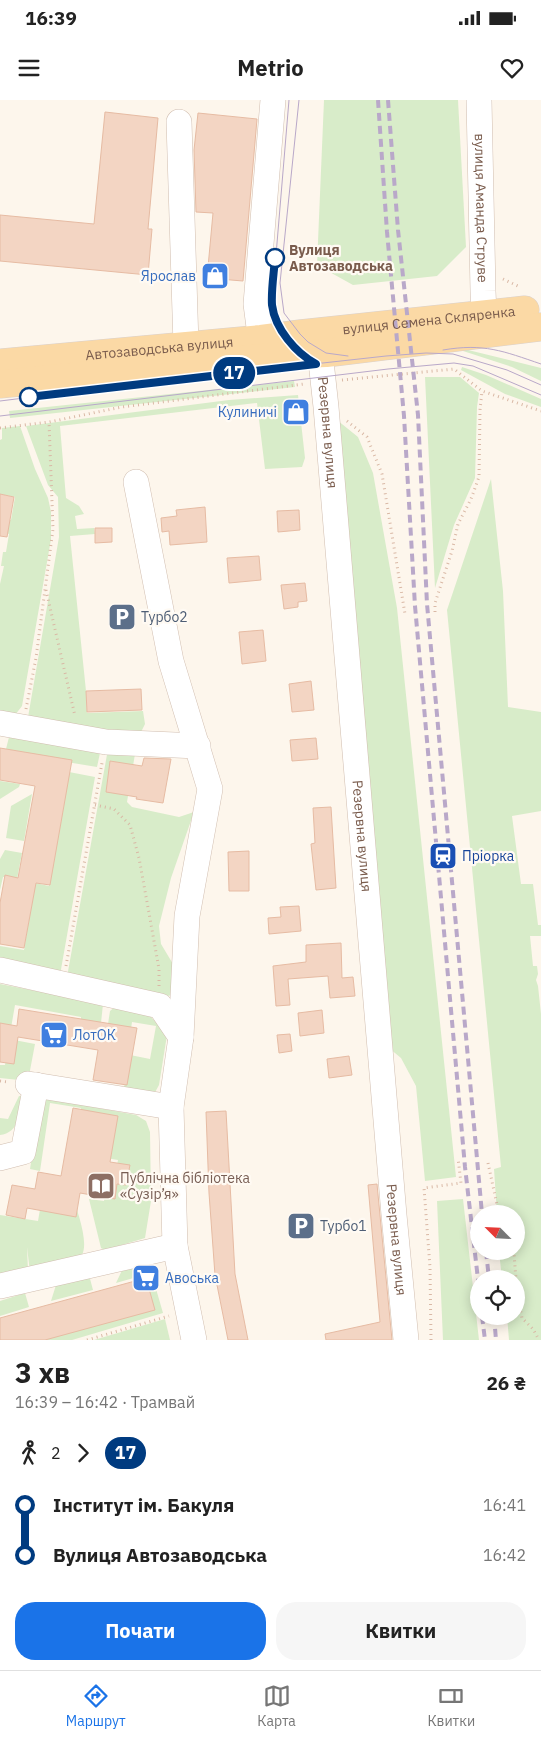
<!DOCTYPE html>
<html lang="uk">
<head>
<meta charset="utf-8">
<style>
  :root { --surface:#fff; --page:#f6f6f6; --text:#222; --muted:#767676; --line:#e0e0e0; --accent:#1a73e8 }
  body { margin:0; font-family:"IBM Plex Sans",sans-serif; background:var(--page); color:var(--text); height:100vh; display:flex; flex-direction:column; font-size:19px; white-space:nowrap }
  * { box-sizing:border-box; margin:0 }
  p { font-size:16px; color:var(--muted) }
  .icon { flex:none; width:28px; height:28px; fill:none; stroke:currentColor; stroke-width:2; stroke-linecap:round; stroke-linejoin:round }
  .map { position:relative; height:1240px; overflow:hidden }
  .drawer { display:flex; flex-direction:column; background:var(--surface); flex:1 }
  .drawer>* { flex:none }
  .badge { padding:0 10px; border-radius:16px; font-size:18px; line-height:32px }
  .needle { width:32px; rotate:294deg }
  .controls { position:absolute; left:470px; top:1105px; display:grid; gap:10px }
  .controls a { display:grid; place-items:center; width:55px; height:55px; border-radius:50%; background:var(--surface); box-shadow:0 2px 12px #0003; font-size:25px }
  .map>.badge { position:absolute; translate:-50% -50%; box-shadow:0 0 0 2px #fff }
  .legs { display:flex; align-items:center; gap:8px; height:55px; padding:0 15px; font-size:16px }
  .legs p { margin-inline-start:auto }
  .headline { display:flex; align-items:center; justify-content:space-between; height:85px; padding:0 15px }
  h1 { font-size:28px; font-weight:800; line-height:38px }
  .action { display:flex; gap:10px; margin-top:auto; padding:10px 15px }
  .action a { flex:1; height:58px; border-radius:20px; background:var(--accent); color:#fff; font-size:20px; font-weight:800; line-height:58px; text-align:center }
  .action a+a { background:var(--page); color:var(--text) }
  ul { padding:0 15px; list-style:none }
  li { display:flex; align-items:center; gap:18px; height:50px; font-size:19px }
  li i { display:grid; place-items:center; width:8px; height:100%; margin:0 6px; background:currentColor }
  li i::after { content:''; width:12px; height:12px; margin:-6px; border:4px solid; border-radius:50%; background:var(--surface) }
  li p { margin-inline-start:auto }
  li:first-child i { background:linear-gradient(#0000 50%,currentColor 0) }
  li:last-child i { background:linear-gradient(currentColor 50%,#0000 0) }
  .status { display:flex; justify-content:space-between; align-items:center; height:35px; padding:0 25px; background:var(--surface); direction:ltr }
  .status svg { height:14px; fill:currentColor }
  header { display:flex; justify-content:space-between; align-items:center; height:65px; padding:0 15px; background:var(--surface); font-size:22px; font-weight:800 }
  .menu { display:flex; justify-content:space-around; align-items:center; height:70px; border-top:1px solid var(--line); background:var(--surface); font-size:14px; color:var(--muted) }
  .menu a { display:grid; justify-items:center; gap:2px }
  .menu .current { color:var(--accent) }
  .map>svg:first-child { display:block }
</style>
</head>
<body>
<div class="status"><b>16:39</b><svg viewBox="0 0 49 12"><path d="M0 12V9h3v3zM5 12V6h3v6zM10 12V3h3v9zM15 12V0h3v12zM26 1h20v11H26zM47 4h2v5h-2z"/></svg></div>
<header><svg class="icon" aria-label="menu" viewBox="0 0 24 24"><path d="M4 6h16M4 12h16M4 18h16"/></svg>Metrio<svg class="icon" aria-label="heart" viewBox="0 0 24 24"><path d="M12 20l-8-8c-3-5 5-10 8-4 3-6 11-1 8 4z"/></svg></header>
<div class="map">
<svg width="541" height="1240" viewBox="0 0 541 1240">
  <rect width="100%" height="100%" fill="#fdf6ec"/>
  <g fill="#d8ecc9">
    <path d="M324,0H458L466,147L437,176L353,185L317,165Z"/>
    <path d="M464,249L541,268V281L512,267L463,251Z"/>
    <path d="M462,267L486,275L541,299V307L505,294L461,270Z"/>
    <path d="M425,277H460L479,293L477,307L475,378L454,425L435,488Z"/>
    <path d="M294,281L295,287L10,318L9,311Z"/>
    <path d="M298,295L305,358L302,367L265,369L257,303L60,326L66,398L79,406L84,414L75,416L77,429L94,428L95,434L70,436L86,591L87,613L143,611L145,624L139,636L27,623L59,437L58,397L48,385L26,326L229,300Z"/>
    <path d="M332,316L358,337L373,373L397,508L456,1077L425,1081L416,986L401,958L389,948Z"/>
    <path d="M20,326L35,369L48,398L51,412V439L22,606L15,615L0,613V484L4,466H1L3,452H6L9,434L6,433L8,420H11L15,397L0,394V340L2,339V328Z"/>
    <path d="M491,379L503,491L508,607L541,612V711L512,716L521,784H533L538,825H541V836H530L533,866H537L538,874L536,880L538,886L541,914V1240H509L507,1216H516V1179H502L499,1151H516V1114H497L494,1069L501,1067L447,510Z"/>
    <path d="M9,637L100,653L97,667L24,655V652L6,649Z"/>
    <path d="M108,649L135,654L127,702L132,707L179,717L194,712L171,778L159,826L161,844L176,869L174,895L167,896L67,877Z"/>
    <path d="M69,672L95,677L60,875L0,864V846L24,850L35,783L49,786Z"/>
    <path d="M0,681L20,684L19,687L0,699Z"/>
    <path d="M32,694L24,741L6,738L11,706Z"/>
    <path d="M5,750L22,753L17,779L3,777L0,790V759Z"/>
    <path d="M0,884L103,904L101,923L81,920V917L15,905L11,928L0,926Z"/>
    <path d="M116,906L144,909L167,935L159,985L153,996L123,992L126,978L125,954L150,959L156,926L132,922L131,929L108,924L110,911Z"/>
    <path d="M9,939L35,944L28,981L0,978V965H5Z"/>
    <path d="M19,996L25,997C20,1013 19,1033 0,1035V1018L8,1019Z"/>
    <path d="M44,998L136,1015L146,1021L150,1032L151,1101L145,1138L105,1150L101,1148L89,1099L104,1101L106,1086L113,1087L118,1060L75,1053L81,1008L50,1003L40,1071L30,1069L40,1006Z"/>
    <path d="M43,1092L73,1096C77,1112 89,1141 82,1155L30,1172L27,1147L28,1171L0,1179V1115L38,1121Z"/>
    <path d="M463,1099L479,1240H443L437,1101Z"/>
    <path d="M145,1162L150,1168L163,1213L72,1240H38L146,1209L137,1177L116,1183L125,1164Z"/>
    <path d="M89,1175L93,1190L51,1201L56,1185Z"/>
    <path d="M25,1193L29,1207L0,1216V1201Z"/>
    <path d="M165,1219L170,1240H94Z"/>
  </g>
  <g fill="#f3d5c3" stroke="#e6bba3">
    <path d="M105,12L158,18L148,129H152L148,175L0,161V115L94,124Z"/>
    <path d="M198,13L257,19L243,181L207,178L213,113L196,112L194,50Z"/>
    <path d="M0,394L14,397L7,437L0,436Z"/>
    <path d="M205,407L207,442L170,445L169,431L162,432L161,418L177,416L176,410Z"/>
    <path d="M299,410L300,430L278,432L277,411Z"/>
    <path d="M95,428H112V442L95,443Z"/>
    <path d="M259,456L261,480L229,483L227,458Z"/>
    <path d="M305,483L307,501L298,502V507L284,509L281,485Z"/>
    <path d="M263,530L266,561L242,564L239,532Z"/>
    <path d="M311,581L314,610L292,612L289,584Z"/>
    <path d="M141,589L142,610L87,612L86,591Z"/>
    <path d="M316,638L318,659L292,661L290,640Z"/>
    <path d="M0,648L72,660L50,785L36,783L24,848L0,844V803L5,775L18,778L35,686L0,680Z"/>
    <path d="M144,658L171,659L163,703L136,699L137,697L106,692L110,661L142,666Z"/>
    <path d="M331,707L336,788L316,790L311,744L315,743L313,708Z"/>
    <path d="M249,751V791H229L228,752Z"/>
    <path d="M299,806L301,831L269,834L268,818L281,817L280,807Z"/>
    <path d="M341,843L342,878L353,877L355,896L330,898L328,876L288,879L290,905L276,906L273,866L306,862V845Z"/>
    <path d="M19,909L137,928L127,985L93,980L98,950L18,937L14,964L0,962V923L17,926Z"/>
    <path d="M322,910L324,933L300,936L298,913Z"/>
    <path d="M290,934L292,951L279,953L277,935Z"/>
    <path d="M349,956L352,975L329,978L327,959Z"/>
    <path d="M73,1008L118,1016L110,1062L130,1065L126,1085L117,1084L115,1099L80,1093L76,1117L27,1108L25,1119L6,1115L12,1085L35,1089L38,1072L61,1076Z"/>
    <path d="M226,1011L235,1174L248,1240H228L215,1175L209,1093L206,1012Z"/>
    <path d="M377,1084L392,1240H326L325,1234L380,1222L368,1085Z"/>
    <path d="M146,1178L155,1210L45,1240H0V1218Z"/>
  </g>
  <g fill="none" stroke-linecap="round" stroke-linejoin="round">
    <defs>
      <g id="minor">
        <path id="s1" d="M479,0L483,191L484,214"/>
        <path d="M179,22L186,245"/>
        <path id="s2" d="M318,234L326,307L394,1115L406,1240"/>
        <path d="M263,258L256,204L273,0"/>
        <path d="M136,382L171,561L210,689L187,816L181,937L171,1007L175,1146L194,1240"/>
        <path d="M0,623L106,642L198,646"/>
        <path d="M0,870L160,906L181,937"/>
        <path d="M28,984L171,1007"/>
        <path d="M0,1058L23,1052L36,985"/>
        <path d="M0,1186L175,1146"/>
      </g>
      <g id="major">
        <path id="s3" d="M0,263L261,239L300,234L525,210"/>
        <path d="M0,284L302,254L326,253L541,227"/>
      </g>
    </defs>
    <use href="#minor" stroke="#d1beb0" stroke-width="26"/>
    <use href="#major" stroke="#dad1cd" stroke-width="29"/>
    <g stroke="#d9b8a5" stroke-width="3" stroke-dasharray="1 4" stroke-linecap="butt">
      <path d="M503,179L520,187"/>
      <path d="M342,280L454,269L482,291L541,311"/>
      <path d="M347,321L367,337L382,374L405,514"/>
      <path d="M0,328L49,322L122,307L304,284"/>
      <path d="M46,490L75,616"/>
      <path d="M435,512V503L452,451L458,424L471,399L479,377L480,310L482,291"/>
      <path d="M26,609L36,558L53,429L49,322"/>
      <path d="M95,705L114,709L130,725L139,758L149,813L159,869V886"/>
      <path d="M66,866L102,663"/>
      <path d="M0,981L8,982"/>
      <path d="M488,1063L499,1114"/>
      <path d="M512,1151L514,1154L516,1179"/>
      <path d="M516,1187L522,1218L533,1229L539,1240"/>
      <path d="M87,1240L169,1216"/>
      <path d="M431,1240L430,1167L424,1088L461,1083L458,1058"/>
    </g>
    <use href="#minor" stroke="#fff" stroke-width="25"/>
    <use href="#major" stroke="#fbd9a5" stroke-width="28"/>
    <g stroke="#b9a8c9" stroke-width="1">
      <path d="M289,0L272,203C277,229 294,252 317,264"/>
      <path d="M299,0L280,183L284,213L300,234L308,242L326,253L348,256"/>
      <path d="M443,250C484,243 503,251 541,264"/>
      <path d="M0,301L169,280L386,256L426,253L453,254L507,270L541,285"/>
      <path d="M0,316L388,269L454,263L473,266L541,295"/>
    </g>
    <g stroke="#b9a8c9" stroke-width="4" stroke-dasharray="8 5" stroke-linecap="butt">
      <path d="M378,0L387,132L404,316L415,506L465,1067L479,1188"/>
      <path d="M388,0L398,130L418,315L427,504L482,1114"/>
      <path d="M486,1151L489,1179"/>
      <path d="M482,1216L485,1240"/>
      <path d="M494,1216L496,1240"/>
    </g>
  </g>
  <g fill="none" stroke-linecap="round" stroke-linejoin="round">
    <defs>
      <path id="line-1" d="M29,297L316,264C296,253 275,229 272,205C271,190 274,173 275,158"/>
    </defs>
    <use href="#line-1" stroke="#fff" stroke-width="11"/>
    <use href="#line-1" stroke="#003b80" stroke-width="8"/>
  </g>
  <defs>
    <symbol id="shop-square" viewBox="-11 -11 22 22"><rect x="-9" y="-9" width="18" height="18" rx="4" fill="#3f7fe0" stroke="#fffaf3"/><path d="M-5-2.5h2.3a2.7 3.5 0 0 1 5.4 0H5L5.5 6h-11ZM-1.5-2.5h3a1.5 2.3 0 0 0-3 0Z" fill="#fff"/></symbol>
    <symbol id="parking-square" viewBox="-11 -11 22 22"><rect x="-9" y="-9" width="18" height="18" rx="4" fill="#5c6f8a" stroke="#fffaf3"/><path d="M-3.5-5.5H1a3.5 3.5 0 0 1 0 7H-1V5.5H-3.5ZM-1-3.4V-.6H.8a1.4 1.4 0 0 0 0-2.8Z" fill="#fff"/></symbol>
    <symbol id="station-square" viewBox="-11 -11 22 22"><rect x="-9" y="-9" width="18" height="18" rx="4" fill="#1a4fb4" stroke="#fffaf3"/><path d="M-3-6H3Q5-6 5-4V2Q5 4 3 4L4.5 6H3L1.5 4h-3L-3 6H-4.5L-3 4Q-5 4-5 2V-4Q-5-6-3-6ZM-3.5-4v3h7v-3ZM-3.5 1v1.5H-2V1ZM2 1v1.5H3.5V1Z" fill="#fff"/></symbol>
    <symbol id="supermarket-square" viewBox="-11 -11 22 22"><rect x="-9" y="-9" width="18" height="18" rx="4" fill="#3f7fe0" stroke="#fffaf3"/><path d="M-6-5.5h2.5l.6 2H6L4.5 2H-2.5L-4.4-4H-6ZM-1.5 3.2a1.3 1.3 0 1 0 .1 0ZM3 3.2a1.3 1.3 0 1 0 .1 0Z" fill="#fff"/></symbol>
    <symbol id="library-square" viewBox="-11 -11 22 22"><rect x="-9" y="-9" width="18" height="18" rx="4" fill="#8d6e63" stroke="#fffaf3"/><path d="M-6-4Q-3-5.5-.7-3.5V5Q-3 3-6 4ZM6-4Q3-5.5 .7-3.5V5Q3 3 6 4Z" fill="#fff"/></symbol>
  </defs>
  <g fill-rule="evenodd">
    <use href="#shop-square" x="199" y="160" width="32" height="32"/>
    <use href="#shop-square" x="280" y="296" width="32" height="32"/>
    <use href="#parking-square" x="106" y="501" width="32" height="32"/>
    <use href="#station-square" x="427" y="740" width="32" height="32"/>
    <use href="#supermarket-square" x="38" y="919" width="32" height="32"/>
    <use href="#library-square" x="85" y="1070" width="32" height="32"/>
    <use href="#parking-square" x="285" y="1110" width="32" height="32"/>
    <use href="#supermarket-square" x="130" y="1162" width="32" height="32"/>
  </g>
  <g fill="#fff" stroke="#003b80" stroke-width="2.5">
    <circle cx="275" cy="158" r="9"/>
    <circle cx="29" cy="297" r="9"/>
  </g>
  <g text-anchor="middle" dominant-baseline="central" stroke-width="4.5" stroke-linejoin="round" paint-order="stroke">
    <g font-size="14" fill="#7a5c4d" stroke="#fffaf3">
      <text stroke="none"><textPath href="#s1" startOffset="108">вулиця Аманда Струве</textPath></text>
      <text stroke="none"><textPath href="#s3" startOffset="431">вулиця Семена Скляренка</textPath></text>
      <text stroke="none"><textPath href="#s3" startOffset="160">Автозаводська вулиця</textPath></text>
      <text stroke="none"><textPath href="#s2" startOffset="99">Резервна вулиця</textPath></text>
      <text stroke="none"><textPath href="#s2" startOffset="504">Резервна вулиця</textPath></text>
      <text stroke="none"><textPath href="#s2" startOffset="909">Резервна вулиця</textPath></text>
    </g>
    <g font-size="14" font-weight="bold" fill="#7a5c4d" stroke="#fffaf3" text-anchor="start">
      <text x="289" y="150">Вулиця<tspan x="289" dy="16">Автозаводська</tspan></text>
    </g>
    <g font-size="14" fill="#366cbe" stroke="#fffaf3" text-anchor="end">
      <text x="196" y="176">Ярослав</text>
      <text x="277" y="312">Кулиничі</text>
      <text x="73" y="935" text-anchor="start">ЛотОК</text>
      <text x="165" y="1178" text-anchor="start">Авоська</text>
    </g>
    <g font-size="14" fill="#4e5e75" stroke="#fffaf3" text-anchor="start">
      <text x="141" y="517">Турбо2</text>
      <text x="320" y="1126">Турбо1</text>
    </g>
    <g font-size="14" fill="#164399" stroke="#fffaf3" text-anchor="start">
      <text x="462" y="756">Пріорка</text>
    </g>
    <g font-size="14" fill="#785e54" stroke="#fffaf3" text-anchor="start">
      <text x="120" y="1078">Публічна бібліотека<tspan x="120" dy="16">«Сузір’я»</tspan></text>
    </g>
  </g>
</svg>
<div class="controls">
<a><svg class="needle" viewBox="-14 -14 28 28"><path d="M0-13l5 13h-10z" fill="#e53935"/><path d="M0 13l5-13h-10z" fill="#767676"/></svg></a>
<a><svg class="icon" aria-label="locate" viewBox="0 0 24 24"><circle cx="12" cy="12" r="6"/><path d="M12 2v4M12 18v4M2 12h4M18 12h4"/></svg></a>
</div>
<b class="badge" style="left:234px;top:273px;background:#003b80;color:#fff">17</b>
</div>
<section class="drawer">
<div class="headline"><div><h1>3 хв</h1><p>16:39 – 16:42 · Трамвай</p></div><b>26 ₴</b></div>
<div class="legs"><svg class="icon" aria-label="walk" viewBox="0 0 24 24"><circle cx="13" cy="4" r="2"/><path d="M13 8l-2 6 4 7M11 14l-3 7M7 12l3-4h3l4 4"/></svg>2<svg class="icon" aria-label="forward" viewBox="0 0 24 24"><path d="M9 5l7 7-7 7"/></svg><b class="badge" style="background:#003b80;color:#fff">17</b></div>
<ul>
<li><i style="color:#003b80"></i><b>Інститут ім. Бакуля</b><p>16:41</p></li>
<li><i style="color:#003b80"></i><b>Вулиця Автозаводська</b><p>16:42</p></li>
</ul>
<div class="action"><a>Почати</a><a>Квитки</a></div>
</section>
<nav class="menu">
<a class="current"><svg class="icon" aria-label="directions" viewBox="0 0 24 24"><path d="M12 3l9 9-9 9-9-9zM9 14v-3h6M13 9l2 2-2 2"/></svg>Маршрут</a>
<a><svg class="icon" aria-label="map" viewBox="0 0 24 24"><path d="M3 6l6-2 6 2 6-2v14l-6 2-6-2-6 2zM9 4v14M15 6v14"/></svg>Карта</a>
<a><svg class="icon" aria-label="tickets" viewBox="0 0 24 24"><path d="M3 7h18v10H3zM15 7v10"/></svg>Квитки</a>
</nav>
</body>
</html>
